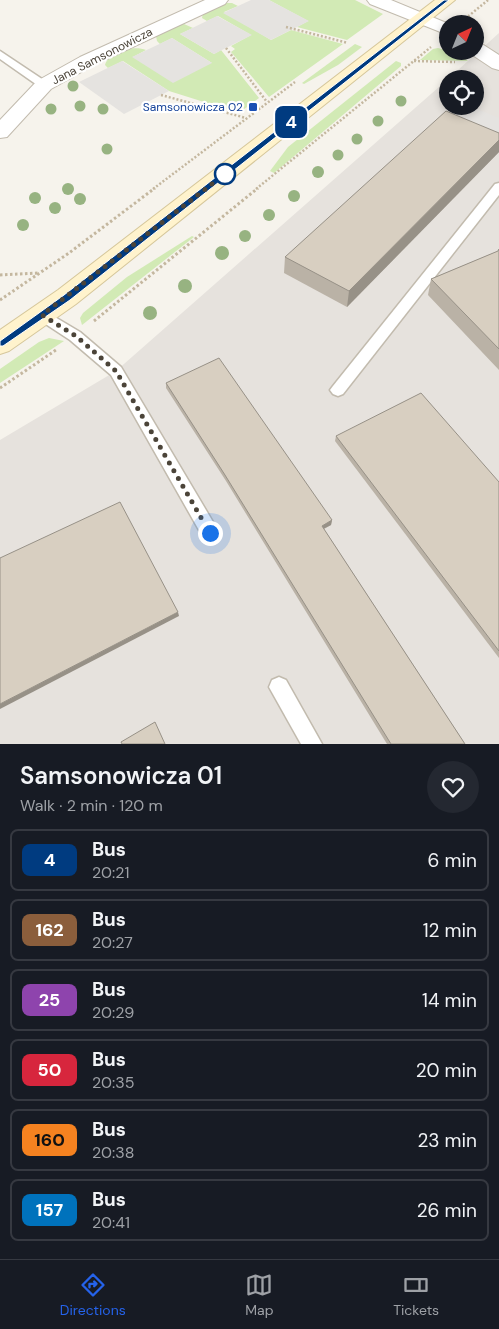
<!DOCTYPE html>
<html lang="en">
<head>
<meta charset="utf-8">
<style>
  :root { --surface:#171b24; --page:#242831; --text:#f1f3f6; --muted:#9ea1a6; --line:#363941; --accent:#2563eb }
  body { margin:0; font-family:"DM Sans",sans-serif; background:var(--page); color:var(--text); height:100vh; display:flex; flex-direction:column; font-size:19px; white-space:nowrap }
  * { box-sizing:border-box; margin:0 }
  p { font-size:16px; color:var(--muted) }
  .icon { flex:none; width:28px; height:28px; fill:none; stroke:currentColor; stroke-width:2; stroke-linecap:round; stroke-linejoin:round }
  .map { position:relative; height:744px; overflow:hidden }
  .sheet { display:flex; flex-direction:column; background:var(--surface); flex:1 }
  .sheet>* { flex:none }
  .badge { padding:0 10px; border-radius:8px; font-size:18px; line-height:32px }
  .needle { width:32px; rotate:43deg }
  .tools { position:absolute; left:439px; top:15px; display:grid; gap:10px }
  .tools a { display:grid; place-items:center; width:45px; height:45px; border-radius:50%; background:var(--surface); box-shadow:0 2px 8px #0003; font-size:25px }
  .you { position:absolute; width:25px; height:25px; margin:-12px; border:4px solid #fff; border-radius:50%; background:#1a73e8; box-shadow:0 0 0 8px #1a73e833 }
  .map>.badge { position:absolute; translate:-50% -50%; box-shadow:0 0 0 2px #fff }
  .round { display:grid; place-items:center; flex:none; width:52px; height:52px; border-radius:26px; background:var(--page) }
  .overview { display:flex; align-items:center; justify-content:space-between; height:85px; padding:0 20px }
  h1 { font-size:24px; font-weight:600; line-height:38px }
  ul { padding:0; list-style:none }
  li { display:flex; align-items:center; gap:15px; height:62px; margin:0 10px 8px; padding:0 10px; border:2px solid var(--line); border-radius:8px }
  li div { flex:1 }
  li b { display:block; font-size:19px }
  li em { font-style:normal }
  li .badge { min-width:55px; font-weight:700; text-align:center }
  .dock { display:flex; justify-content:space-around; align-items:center; height:70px; border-top:1px solid var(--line); background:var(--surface); font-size:14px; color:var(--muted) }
  .dock a { display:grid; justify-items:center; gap:2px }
  .dock .active { color:var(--accent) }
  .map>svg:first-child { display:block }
</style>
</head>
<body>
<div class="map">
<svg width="499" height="744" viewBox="0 0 499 744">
  <rect width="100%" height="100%" fill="#f6f3ec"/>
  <path fill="#e6e2dd" d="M499,33V744H0V440L116,371L448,79V106H475V79H448Z"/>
  <g fill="#d2eab5">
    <path d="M269,0H355L383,14L347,40L297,27L308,21Z"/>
    <path d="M224,3H232L238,6L224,12L271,40L291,30L343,44L269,97L231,52L235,49L231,46L251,35L218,16L207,21L202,18L203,13Z"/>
    <path d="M184,24L193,28L180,34L214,54L221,50L259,98L239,113L169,91L123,61L108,68L105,65C109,51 134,45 146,50L133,57L212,63L172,38L160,44L157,41L156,36C163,30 175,25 184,24Z"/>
    <path d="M355,44L362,47L338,65L304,84L302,83Z"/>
    <path d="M438,48L457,53L468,61L420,60L433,49Z"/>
    <path d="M396,61L401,63V66L274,173L270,171L288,147Z"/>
    <path d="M192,236L194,237L82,325L80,318L83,313L127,277Z"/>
    <path d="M49,338L64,341L0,383V369L39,342Z"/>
  </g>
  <g fill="#e5e3e0">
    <path d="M251,0H269L309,21L271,40L223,13Z"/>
    <path d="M217,16L252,35L214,54L180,34Z"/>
    <path d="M172,38L212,63L173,83L132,57Z"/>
    <path d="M122,61L169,91L124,114L79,82Z"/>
    <path d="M458,106H470L499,118V144L443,120Z"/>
  </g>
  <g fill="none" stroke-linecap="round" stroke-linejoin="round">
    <defs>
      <g id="lane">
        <path d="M0,51L48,83L49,85L48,87H40L0,59Z"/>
        <path d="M499,183V195L343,394L338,396L333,394L330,390L333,386L495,184Z"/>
        <path d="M43,310L80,332L121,367L216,527L219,533L216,539L210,541L204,539L111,375L70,340L38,319L36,315L38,311Z"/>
        <path d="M279,677L286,680L322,744H301L269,687L272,680Z"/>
      </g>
      <g id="street">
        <path d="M205,0H228L225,4L94,65L51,89L7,137L0,138V120L37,81L80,57Z"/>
        <path d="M367,0H391L449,24L448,35L370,4Z"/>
        <path d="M475,42L482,44L499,55V70L492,68L468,52L475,51Z"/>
      </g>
      <path id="secondary" d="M435,0H455L76,304L9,351L0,354V330L58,290Z"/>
    </defs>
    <use href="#lane" stroke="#c2bbae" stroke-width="3"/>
    <use href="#street" stroke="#c2bbae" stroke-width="2"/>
    <use href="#secondary" stroke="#d6c79b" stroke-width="2"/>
    <g stroke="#c4b79f" stroke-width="2.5" stroke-dasharray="2 2" stroke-linecap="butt">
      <path d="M465,19L488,0"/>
      <path d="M286,27L348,43"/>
      <path d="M226,48L267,102"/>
      <path d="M414,61L455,62"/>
      <path d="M161,95L246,118"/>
      <path d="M153,189L295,82"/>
      <path d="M256,189L431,47"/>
    </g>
    <g stroke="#c4b79f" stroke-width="3" stroke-dasharray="2.5 2.5" stroke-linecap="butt">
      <path d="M0,275L39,273"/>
      <path d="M0,300L69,253L155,188"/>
      <path d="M94,321L258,188"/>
      <path d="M0,388L56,350"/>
    </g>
    <use href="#lane" fill="#fff" fill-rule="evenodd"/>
    <use href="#street" fill="#fff" fill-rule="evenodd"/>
    <use href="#secondary" fill="#fff3cd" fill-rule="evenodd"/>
  </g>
  <g fill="#97b381">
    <circle cx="73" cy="86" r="5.5"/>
    <circle cx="401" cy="101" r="5.5"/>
    <circle cx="80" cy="106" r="5.5"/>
    <circle cx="51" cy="109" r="5.5"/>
    <circle cx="103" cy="109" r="5.5"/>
    <circle cx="378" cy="121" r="5.5"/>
    <circle cx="357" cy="139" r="5.5"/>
    <circle cx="107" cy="149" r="5.5"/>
    <circle cx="338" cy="155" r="5.5"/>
    <circle cx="318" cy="172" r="6"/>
    <circle cx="68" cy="189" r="6"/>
    <circle cx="294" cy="196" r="6"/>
    <circle cx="35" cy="198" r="6"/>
    <circle cx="80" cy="199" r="6"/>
    <circle cx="55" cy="208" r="6"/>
    <circle cx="269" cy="215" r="6"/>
    <circle cx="23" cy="225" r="6"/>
    <circle cx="245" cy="236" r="6"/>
    <circle cx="222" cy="253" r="7"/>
    <circle cx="185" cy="286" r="7"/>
    <circle cx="150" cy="313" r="7"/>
  </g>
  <g fill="#bab2a6">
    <path d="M499,133V152L347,307L284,273L285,257Z"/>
    <path d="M499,249V370L428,295L431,279L498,251Z"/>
    <path d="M166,383L332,520L331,525L324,529L465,744H387L226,481L166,388Z"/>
    <path d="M336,436L499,482V658L335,441Z"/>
  </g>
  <g fill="#979187">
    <path d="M499,140V152L347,307L349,291Z"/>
    <path d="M332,520L331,525L321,530L322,526Z"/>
    <path d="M178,612L179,616L0,709V704Z"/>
  </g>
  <g fill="#d8cfc1" stroke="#979187">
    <path d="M446,111L499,133V140L349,291L285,257Z"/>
    <path d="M499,249V349L431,279L498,251Z"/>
    <path d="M219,358L332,520L322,526L465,744H391L225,475L166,383Z"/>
    <path d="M421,393L499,482V651L336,436Z"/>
    <path d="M120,502L178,612L0,704V558Z"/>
    <path d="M155,722L165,744H122L121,742Z"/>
  </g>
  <path fill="#003b80" stroke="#fff" d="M444,0H449L70,300L3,346H0V341L64,295Z"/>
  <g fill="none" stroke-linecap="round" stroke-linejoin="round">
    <path stroke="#4b4439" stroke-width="5" stroke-dasharray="0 9" d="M210,533L116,371L76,336L42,315L225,174"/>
  </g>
  <rect fill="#1a4fb4" stroke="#fff" stroke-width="2" x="248" y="102" width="10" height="10" rx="2.5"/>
  <circle fill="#fff" stroke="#003b80" stroke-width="2.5" cx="225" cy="174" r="10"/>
  <g text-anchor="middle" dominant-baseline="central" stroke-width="4.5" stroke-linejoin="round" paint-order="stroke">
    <g font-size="12" fill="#4b4439" stroke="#fff">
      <text transform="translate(102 56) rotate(-27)">Jana Samsonowicza</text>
    </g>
    <g font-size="12" fill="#164399" stroke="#fff" text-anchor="end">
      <text x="243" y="107">Samsonowicza 02</text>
    </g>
  </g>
</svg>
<div class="tools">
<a><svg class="needle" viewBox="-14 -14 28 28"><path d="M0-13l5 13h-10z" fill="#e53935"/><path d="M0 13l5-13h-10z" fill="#9ea1a6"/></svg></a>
<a><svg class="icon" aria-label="locate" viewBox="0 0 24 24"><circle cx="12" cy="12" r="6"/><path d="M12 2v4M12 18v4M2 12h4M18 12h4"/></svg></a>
</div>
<div class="you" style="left:210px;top:533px"></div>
<b class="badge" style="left:291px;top:122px;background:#003b80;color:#fff">4</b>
</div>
<section class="sheet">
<div class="overview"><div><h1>Samsonowicza 01</h1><p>Walk · 2 min · 120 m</p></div><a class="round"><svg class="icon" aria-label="heart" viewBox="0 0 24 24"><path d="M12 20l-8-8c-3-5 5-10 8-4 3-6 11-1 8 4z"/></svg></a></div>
<ul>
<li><span class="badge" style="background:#003b80;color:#fff">4</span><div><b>Bus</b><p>20:21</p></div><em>6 min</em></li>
<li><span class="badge" style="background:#8b5e3c;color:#fff">162</span><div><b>Bus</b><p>20:27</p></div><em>12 min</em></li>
<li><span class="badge" style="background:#8e44ad;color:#fff">25</span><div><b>Bus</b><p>20:29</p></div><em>14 min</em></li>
<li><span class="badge" style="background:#d7263d;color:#fff">50</span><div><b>Bus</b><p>20:35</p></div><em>20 min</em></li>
<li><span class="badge" style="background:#f58220;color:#111">160</span><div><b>Bus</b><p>20:38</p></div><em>23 min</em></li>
<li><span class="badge" style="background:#0072bc;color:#fff">157</span><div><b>Bus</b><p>20:41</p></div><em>26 min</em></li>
</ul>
</section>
<nav class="dock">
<a class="active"><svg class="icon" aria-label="directions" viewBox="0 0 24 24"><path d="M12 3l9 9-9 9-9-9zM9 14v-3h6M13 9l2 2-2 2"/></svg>Directions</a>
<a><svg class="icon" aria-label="map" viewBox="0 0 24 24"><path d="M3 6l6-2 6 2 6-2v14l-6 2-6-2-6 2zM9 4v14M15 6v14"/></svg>Map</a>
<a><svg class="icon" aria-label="tickets" viewBox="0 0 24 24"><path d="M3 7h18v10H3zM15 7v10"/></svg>Tickets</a>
</nav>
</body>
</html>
